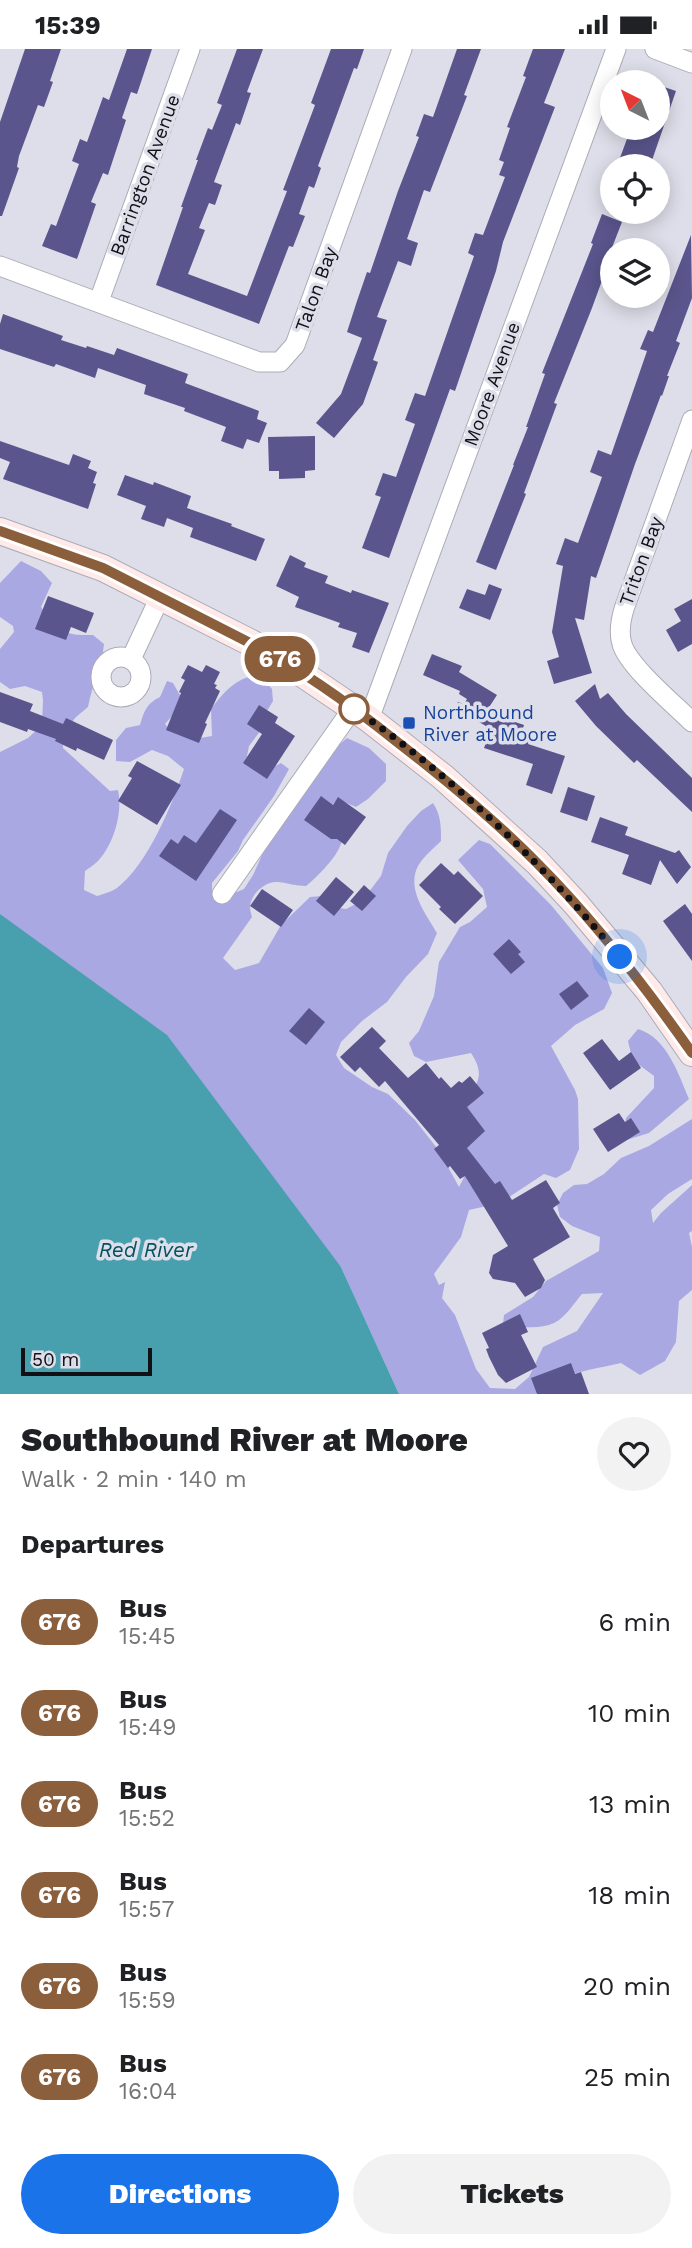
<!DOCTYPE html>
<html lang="en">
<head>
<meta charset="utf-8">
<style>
  :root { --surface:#fff; --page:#f2f2f2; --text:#202124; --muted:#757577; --accent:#1a73e8 }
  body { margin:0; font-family:"Work Sans",sans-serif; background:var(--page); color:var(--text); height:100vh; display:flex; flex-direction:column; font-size:26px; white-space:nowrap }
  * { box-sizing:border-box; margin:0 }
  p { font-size:23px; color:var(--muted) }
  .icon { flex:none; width:38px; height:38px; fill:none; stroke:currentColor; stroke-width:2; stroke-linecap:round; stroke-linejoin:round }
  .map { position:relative; height:1345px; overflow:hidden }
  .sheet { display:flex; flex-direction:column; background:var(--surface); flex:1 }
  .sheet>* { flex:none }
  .badge { padding:0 14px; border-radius:23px; font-size:24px; line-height:46px }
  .needle { width:46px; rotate:318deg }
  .buttons { position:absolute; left:600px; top:21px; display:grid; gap:14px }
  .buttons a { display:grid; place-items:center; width:70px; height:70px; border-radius:50%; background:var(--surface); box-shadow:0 4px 18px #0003; font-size:35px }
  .scale { position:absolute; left:21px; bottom:18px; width:131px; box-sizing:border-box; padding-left:7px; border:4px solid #111115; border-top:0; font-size:19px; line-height:24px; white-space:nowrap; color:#111115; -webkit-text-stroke:5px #dedeea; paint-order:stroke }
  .you { position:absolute; width:35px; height:35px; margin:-18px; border:5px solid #fff; border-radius:50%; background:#1a73e8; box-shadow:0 0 0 10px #1a73e833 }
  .map>.badge { position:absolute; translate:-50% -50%; box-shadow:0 0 0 4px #fff }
  h2 { padding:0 21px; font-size:26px; line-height:63px }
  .round { display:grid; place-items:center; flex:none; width:74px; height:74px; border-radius:37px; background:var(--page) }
  .head { display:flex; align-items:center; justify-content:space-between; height:119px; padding:0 21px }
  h1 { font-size:33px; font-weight:800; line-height:52px }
  .action { display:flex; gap:14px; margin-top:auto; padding:14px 21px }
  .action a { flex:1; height:80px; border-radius:42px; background:var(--accent); color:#fff; font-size:28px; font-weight:800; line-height:80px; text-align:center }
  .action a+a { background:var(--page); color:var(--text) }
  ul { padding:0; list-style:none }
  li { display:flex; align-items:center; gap:21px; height:91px; padding:0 21px }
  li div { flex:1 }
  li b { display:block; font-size:26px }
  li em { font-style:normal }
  li .badge { min-width:77px; font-weight:700; text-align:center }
  .status { display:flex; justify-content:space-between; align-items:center; height:49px; padding:0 35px; background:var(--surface); direction:ltr }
  .status svg { height:19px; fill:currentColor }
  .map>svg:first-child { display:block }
</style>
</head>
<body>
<div class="status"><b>15:39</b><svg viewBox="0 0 49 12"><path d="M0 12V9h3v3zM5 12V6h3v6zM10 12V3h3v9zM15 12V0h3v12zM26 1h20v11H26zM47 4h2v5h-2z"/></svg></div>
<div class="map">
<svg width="692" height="1345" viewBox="0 0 692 1345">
  <rect width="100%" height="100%" fill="#dedeea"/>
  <g fill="#aaa8e2">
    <path d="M21,512L41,522L52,534L41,558C59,582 63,587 93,586L104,595C102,617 92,636 88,658L76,668L63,684V699L110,742L118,741C123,763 114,795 98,812C94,816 89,819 85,822L84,841L97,847C103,845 111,843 117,839C148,815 172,756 184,720L168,707L152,701L130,713L116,712V691L126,679L140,676C144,662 147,654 160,648L167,632L173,634L181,648L173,666L165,675L172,683L200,689L212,687L211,660C224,643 238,626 260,627L272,640L273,652L264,667L261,681L249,697L246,712L270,720L281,714L289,720L274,747L243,791L238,802L212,834V846L220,850L244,840L253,826L269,791L325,708L347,689L369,699L386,715V732L368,750L356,758L337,750L327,763C332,770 341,779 342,787C344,802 317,828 306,837C296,837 288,834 278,833C265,832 252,844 250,857C250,861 251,865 252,868L223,909L235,921L259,914L281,876L310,848L323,847L331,858L346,860L362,852L381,827L388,804L407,777L421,762L433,754C441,766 441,778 441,792C433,800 423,808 418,817C406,840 426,865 437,884L428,905L406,928L387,953L362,972L341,993L336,1006L344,1019L372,1038L388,1045L415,1071L440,1103L459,1138C478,1105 462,1096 462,1064C462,1041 493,1037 471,1004L426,1013L414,1007L409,994L419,982L434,947L439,913L460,878L470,873L487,858L483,840L458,811L479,791L490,795L551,856L603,919L612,944L604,960L575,976L551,997L575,1041L578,1050L579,1100L570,1121L556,1129L544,1125L500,1154L469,1161L461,1188L434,1225L439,1236L445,1233L442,1249L455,1266L476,1320L490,1339L515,1340L529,1328L543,1298L577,1282L603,1244L582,1245C575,1253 565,1269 554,1274C539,1281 519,1278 503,1275L504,1266L533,1248L546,1232L599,1202L600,1188L572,1177L560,1168L557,1156L563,1144L574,1136L587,1135L604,1125L621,1109L649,1097L692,1070V1130L668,1145L651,1161L653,1174L661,1164L692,1136V1182L689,1184L692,1198V1241L679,1252L676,1293L665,1312L640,1326L621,1314C591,1321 560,1324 536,1345H399L341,1218L0,865V703L28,689L42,676L43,651L42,643L25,637L10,640L0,633V600L14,583L13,577L0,568V534Z"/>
    <path d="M638,980C667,989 678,1024 689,1050L649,1084L623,1092L626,1069L654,1039V1027L638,1015L634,1017L628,992Z"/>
  </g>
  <path fill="#48a0ae" d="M0,865L167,986L341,1218L399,1345H0Z"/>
  <g fill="#5a568d">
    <path d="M25,0H61L50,32L53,33L44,58L38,56L19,107L17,118L19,119L2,167H0V73Z"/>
    <path d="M127,0H152L137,45L131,43L122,69L126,71L108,126L103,124L91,153L96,155L77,210L42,197L51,175L56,177L79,115L72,112L80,90L87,93L103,48L109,51Z"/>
    <path d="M237,0H263L247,43L251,44L240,76L236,74L214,133L222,136L215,156L209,154L199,179L205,181L188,225L247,247L287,142L283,141L315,56L311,54L331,0H364L357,20L354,19L318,117L321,119L314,139L309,137L299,165L305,167L293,198L289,197L259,275L156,236L183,158H181L198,111H196L208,79L212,81L222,56L217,54Z"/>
    <path d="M457,0H481L464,46L467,47L430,143L424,141L407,190L418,194L411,217L398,212L377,268L387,271L373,311L378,313L363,355L334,389L316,374L341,345L362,289L347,283L357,252L367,223L370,224L398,142L419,88L416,87L424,65L433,68Z"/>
    <path d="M533,0H565L544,54L555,58L503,193L496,222L455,342L450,340L389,509L362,499L381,448L375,446L383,424L396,428L415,375L405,371L415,344L425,347L474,207L468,204L475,184L483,186L505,128L499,126L504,113L499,111L510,79L507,78L526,28L523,27Z"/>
    <path d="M658,36L676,42L650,117H617L631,79H658Z"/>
    <path d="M602,165L622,173L606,214L608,215L592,259L554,354L557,355L524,444L526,445L496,521L476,513L514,416H513L528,378H526L545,325L542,324L593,195L591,194Z"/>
    <path d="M691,186L692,249L676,292L680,294L667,327H669L662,347L661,346L635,415L596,529L591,527L584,571L575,569L592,624L554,635L547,612L559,608L552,583L563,517L556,515L565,489L578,494L602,428L590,423L598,401L611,406L647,302L640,300L648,281L653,283Z"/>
    <path d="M3,265L63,287L61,291L86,299L87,297L114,306L117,299L188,325L185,334L259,362L257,370L267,374L259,394L247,390L243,400L221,392L226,378L184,362L185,359L144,345L146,336L98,319L95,329L56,315L54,318L0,300V275Z"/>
    <path d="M315,387V421L305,422V429L279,430V422H269L268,388Z"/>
    <path d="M0,392L69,416L73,405L91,412L88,419L97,423L93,434L96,435L88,460L3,430L10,413L0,409Z"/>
    <path d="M125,426L153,436L154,433L191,447L187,459L232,475L231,477L265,490L256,512L190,488L193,479L167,469L164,478L141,470L146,457L117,446Z"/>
    <path d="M290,506L306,514L304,518L328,527L325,534L351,544L352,541L389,554L369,604L352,598L357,584L338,578L340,574L295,558L299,548L276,537Z"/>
    <path d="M489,535L502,540L490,571L459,559L467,540L485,546Z"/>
    <path d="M48,547L94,564L86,584L71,578L66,591L35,580Z"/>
    <path d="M692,550V595L678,603L666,581L681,572L674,560Z"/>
    <path d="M432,605L462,617L459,623L497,646L486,663L524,676L520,689L529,692L528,695L565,707L552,745L526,736L533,715L484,699L491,680L455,659L458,653L464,655L467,650L459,645L460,642L423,626Z"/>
    <path d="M188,616L202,623L206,616L220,623L214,635L217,636L215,639L220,642L205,674L207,675L199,694L166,681L181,644L179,643L185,631L181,629Z"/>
    <path d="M595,635L600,650L608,644L626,665L692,729V763L637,711L634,714L596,677L575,652Z"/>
    <path d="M0,643L33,655L30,662L63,675L66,669L113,691L104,711L77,699L76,702L55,692L56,690L28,680L27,683L0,673Z"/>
    <path d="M259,656L278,668L275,674L295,687L267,730L243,714L262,685L247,675Z"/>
    <path d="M137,712L181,736L157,776L118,752L132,729L128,727Z"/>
    <path d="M568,738L595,747L587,772L560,763Z"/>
    <path d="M321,747L333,756L338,748L366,768L345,796L337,790H331L304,771Z"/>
    <path d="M220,760L237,771L196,832L159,807L171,790L178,795L184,786L196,794Z"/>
    <path d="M600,768L628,778L625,786L675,804L679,801L691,818L677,835L660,811L651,836L622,825L629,806L591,793Z"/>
    <path d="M441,814L454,826L458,822L483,847L455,875L439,860L441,858L419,836Z"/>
    <path d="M336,828L354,843L334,867L316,852Z"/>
    <path d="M364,836L376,847L362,862L350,852Z"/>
    <path d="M262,840L293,861L281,878L250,857Z"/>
    <path d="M685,855L692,865V912L663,872Z"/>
    <path d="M509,890L521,903L518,905L525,913L511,925L493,905Z"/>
    <path d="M577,932L589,947L571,961L559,945Z"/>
    <path d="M309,959L325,973L306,996L289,982Z"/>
    <path d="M372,978L386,992L379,999L408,1029L426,1014L439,1030L441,1028L451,1039L459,1032L462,1034L470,1027L484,1044L467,1058L485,1082L467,1099L495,1135L500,1132L512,1151L546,1131L560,1154L553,1159L570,1188L533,1210L545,1231L541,1239L525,1248L515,1234L493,1230L489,1224L493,1206L508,1197L465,1127L460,1130L450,1117L448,1119L434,1100L439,1096L385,1032L379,1038L360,1018L355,1023L340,1008Z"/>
    <path d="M602,990L619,1012L631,1003L641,1019L610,1041L583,1004Z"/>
    <path d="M619,1064L625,1073L631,1069L640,1083L608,1103L593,1080Z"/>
    <path d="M520,1265L528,1283L521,1286L537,1318L506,1334L498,1326L489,1308L486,1300L489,1299L482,1284Z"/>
    <path d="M571,1314L575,1325L581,1323L589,1345H537L531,1329Z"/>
  </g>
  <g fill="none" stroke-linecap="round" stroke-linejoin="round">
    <defs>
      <g id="street">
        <path d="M655,0L692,14"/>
        <path d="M0,217L259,313H280L295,296L402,0"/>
        <path d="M99,252L190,0"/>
        <path d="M692,371L625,557C621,569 618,582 622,595C628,617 675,656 692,673"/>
        <circle cx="121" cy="628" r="20"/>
        <path d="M131,610L160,548"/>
        <path d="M369,670L616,0"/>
        <path d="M222,845L353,659"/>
      </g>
      <path id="secondary" d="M0,482L103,519L273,605L369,670L443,728L537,813L576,855L649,942L692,1004"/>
    </defs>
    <use href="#street" stroke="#acacb7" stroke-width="21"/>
    <use href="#secondary" stroke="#acacb7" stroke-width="28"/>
    <use href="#street" stroke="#fff" stroke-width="19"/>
    <use href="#secondary" stroke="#feebe9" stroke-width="26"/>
  </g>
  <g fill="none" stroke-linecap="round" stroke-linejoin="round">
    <defs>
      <path id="line" d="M0,482L103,519L250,594C302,620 351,656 396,692C445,730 494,770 537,814C595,872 645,937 692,1004"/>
    </defs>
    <use href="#line" stroke="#fff" stroke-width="16"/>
    <use href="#line" stroke="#8b5e3c" stroke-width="10"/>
    <path stroke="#111115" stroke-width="7" stroke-dasharray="0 12.6" d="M354,660L353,659C454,728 542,814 620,908"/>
  </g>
  <circle fill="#fff" stroke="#8b5e3c" stroke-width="3.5" cx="354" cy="660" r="14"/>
  <rect fill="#1a4fb4" stroke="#dedeea" stroke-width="2.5" x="402" y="667" width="14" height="14" rx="3.5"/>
  <g text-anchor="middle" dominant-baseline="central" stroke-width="7" stroke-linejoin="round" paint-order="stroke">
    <g font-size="19" fill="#111115" stroke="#dedeea">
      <text transform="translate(145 126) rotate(-70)">Barrington Avenue</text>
      <text transform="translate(316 240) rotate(-70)">Talon Bay</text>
      <text transform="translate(492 335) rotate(-70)">Moore Avenue</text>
      <text transform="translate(641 512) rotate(-70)">Triton Bay</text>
    </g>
    <g font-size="19" fill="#164399" stroke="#dedeea" text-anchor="start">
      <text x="423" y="663">Northbound<tspan x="423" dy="22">River at Moore</tspan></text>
    </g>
    <g font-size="21" font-style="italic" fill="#02535e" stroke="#dedeea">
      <text x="146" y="1200">Red River</text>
    </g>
  </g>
</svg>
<div class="buttons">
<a><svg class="needle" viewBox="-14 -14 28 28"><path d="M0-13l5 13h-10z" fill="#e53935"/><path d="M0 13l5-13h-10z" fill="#757577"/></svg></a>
<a><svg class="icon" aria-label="locate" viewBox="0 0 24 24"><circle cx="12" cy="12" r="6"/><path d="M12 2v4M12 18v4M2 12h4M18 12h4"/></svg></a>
<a><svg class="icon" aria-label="layers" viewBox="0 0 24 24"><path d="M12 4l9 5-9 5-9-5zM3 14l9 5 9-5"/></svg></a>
</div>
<div class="scale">50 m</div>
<div class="you" style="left:620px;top:908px"></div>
<b class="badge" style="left:280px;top:610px;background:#8b5e3c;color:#fff">676</b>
</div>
<section class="sheet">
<div class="head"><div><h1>Southbound River at Moore</h1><p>Walk · 2 min · 140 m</p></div><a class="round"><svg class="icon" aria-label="heart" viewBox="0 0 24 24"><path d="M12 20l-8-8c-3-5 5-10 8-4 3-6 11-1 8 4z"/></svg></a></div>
<h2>Departures</h2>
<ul>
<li><span class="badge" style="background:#8b5e3c;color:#fff">676</span><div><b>Bus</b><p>15:45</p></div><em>6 min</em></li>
<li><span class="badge" style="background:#8b5e3c;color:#fff">676</span><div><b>Bus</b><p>15:49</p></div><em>10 min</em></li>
<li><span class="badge" style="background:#8b5e3c;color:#fff">676</span><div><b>Bus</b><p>15:52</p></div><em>13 min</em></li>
<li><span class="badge" style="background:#8b5e3c;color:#fff">676</span><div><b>Bus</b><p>15:57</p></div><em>18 min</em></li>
<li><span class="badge" style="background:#8b5e3c;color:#fff">676</span><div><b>Bus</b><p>15:59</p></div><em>20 min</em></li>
<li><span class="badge" style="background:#8b5e3c;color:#fff">676</span><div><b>Bus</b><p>16:04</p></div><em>25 min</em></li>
</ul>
<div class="action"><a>Directions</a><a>Tickets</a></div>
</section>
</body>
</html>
